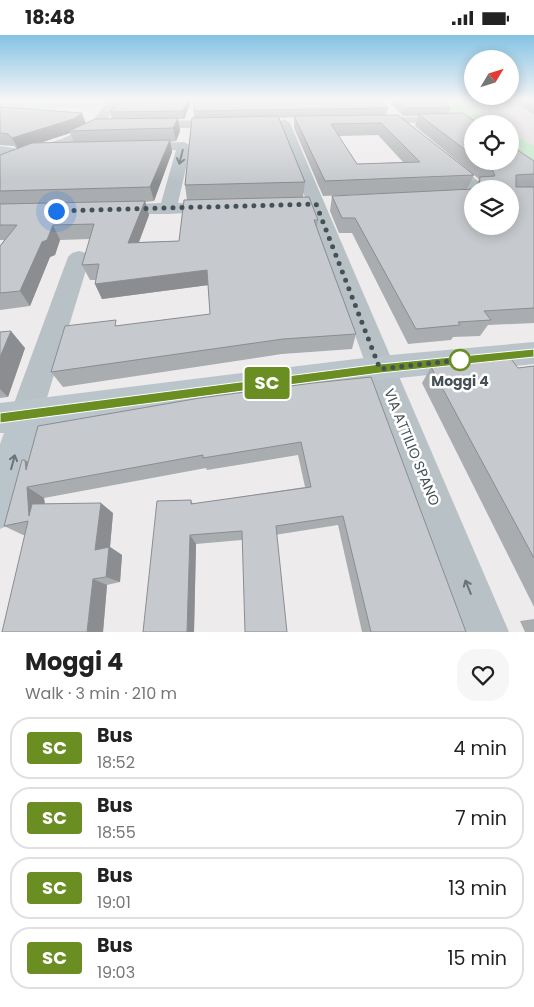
<!DOCTYPE html>
<html lang="en">
<head>
<meta charset="utf-8">
<style>
  :root { --surface:#fff; --page:#f6f6f6; --text:#222; --muted:#767676; --line:#e0e0e0 }
  body { margin:0; font-family:Poppins,sans-serif; background:var(--page); color:var(--text); height:100vh; display:flex; flex-direction:column; font-size:19px; white-space:nowrap }
  * { box-sizing:border-box; margin:0 }
  p { font-size:16px; color:var(--muted) }
  .icon { flex:none; width:28px; height:28px; fill:none; stroke:currentColor; stroke-width:2; stroke-linecap:round; stroke-linejoin:round }
  .map { position:relative; height:597px; overflow:hidden }
  .side { display:flex; flex-direction:column; background:var(--surface); flex:1 }
  .side>* { flex:none }
  .badge { padding:0 10px; border-radius:4px; font-size:18px; line-height:32px }
  .needle { width:32px; rotate:52deg }
  .tools { position:absolute; left:464px; top:15px; display:grid; gap:10px }
  .tools a { display:grid; place-items:center; width:55px; height:55px; border-radius:50%; background:var(--surface); box-shadow:0 2px 12px #0003; font-size:25px }
  .you { position:absolute; width:25px; height:25px; margin:-12px; border:4px solid #fff; border-radius:50%; background:#1a73e8; box-shadow:0 0 0 8px #1a73e833 }
  .map>.badge { position:absolute; translate:-50% -50%; box-shadow:0 0 0 2px #fff }
  .round { display:grid; place-items:center; flex:none; width:52px; height:52px; border-radius:20px; background:var(--page) }
  .overview { display:flex; align-items:center; justify-content:space-between; height:85px; padding:0 25px }
  h1 { font-size:24px; font-weight:700; line-height:38px }
  ul { padding:0; list-style:none }
  li { display:flex; align-items:center; gap:15px; height:62px; margin:0 10px 8px; padding:0 15px; border:2px solid var(--line); border-radius:20px }
  li div { flex:1 }
  li b { display:block; font-size:19px }
  li em { font-style:normal }
  li .badge { min-width:55px; font-weight:700; text-align:center }
  .status { display:flex; justify-content:space-between; align-items:center; height:35px; padding:0 25px; background:var(--surface); direction:ltr }
  .status svg { height:14px; fill:currentColor }
  .map>svg:first-child { display:block }
</style>
</head>
<body>
<div class="status"><b>18:48</b><svg viewBox="0 0 49 12"><path d="M0 12V9h3v3zM5 12V6h3v6zM10 12V3h3v9zM15 12V0h3v12zM26 1h20v11H26zM47 4h2v5h-2z"/></svg></div>
<div class="map">
<svg width="534" height="597" viewBox="0 0 534 597">
  <rect width="100%" height="100%" fill="#eeebec"/>
  <path fill="#dfdcdd" d="M458,64H534V111L510,96V89H499Z"/>
  <g fill="#bee7c7">
    <path d="M0,64H92L90,66L101,67L99,71L0,77Z"/>
    <path d="M431,64H458L499,89C460,89 461,87 431,64Z"/>
    <path d="M510,96L534,111V136L510,120Z"/>
  </g>
  <g fill="none" stroke-linecap="round" stroke-linejoin="round">
    <g fill="#b8c2c6" fill-rule="evenodd">
      <path d="M109,64H119C113,74 106,90 97,97C86,106 39,125 26,122L24,119L26,116L64,103L89,91Z"/>
      <path d="M370,82H453L459,85L453,88H366L364,86Z"/>
      <path d="M284,84L290,88L509,597H463L278,88Z"/>
      <path d="M226,85L230,86V92L142,94L136,90L142,86Z"/>
      <path d="M184,107L191,111L178,168L217,167L223,168L226,172L223,176L168,179H105L102,175L105,171L111,170L161,168L176,115L136,116L131,115L129,112L131,109Z"/>
      <path d="M444,120L449,121L487,154H472V157L439,127L437,124L439,121Z"/>
      <path d="M79,216L86,218L90,222L42,379L37,389L26,393L15,389L10,379L68,222L72,218Z"/>
    </g>
    <g fill="#b9c4cb" fill-rule="evenodd">
      <path d="M0,111L14,113L20,119L5,132L0,134V122L3,120L0,119Z"/>
      <path d="M534,307V329L380,345L39,393L20,474L14,488L0,494V409L4,398H0V368L380,321Z"/>
    </g>
  </g>
  <g fill="#aaadb0" fill-rule="evenodd">
    <path d="M121,64H192L184,84H178L180,96L176,106L170,107L172,117L154,166L145,167L149,180L139,207L179,206L187,165L185,150L194,83V76L388,73L386,80L474,140L467,154H475L479,144L415,91L418,81H403L387,64H438L450,73L448,79L472,89V126H534V288L488,290L480,301L453,302L451,305L408,309L352,198H339L330,176L332,161L419,157L323,161L294,93V82L279,83L305,147L303,162L318,185L317,193L326,218L356,299L352,314L282,319L63,352L51,337L118,291L210,279L208,250L102,264L95,249L96,245H90L82,230L90,204L60,205L55,220L50,222L30,271L0,275V211L4,205H0V120L17,114L14,111L0,110V72L82,78L86,88L112,84L110,77ZM70,98L74,107L39,108ZM378,100L403,127L357,129L339,101Z"/>
    <path d="M521,64H534V79L518,70Z"/>
    <path d="M0,297L25,313L8,362L0,363Z"/>
    <path d="M534,331V572L422,348L431,332L518,333Z"/>
    <path d="M313,348L466,597H362L338,490L242,505L196,509L194,597H143L191,465L193,469L305,452L298,420L207,435L206,433L44,463L45,469L113,478L110,512L122,520L120,547L107,550L103,597L25,500H23L4,491L25,425L28,427Z"/>
    <path d="M534,584V597H525L520,586Z"/>
  </g>
  <g fill="#8b8d90">
    <path d="M188,64H192L184,84L183,76Z"/>
    <path d="M82,78L86,90L69,96L70,98L19,115L12,103Z"/>
    <path d="M178,83L180,96L176,106L173,93Z"/>
    <path d="M170,105L172,117L154,166L150,152Z"/>
    <path d="M145,166L149,180L133,223L128,208Z"/>
    <path d="M53,190L60,205L55,220L50,222L30,271L20,256L42,207Z"/>
    <path d="M207,235L209,250L102,264L95,249Z"/>
    <path d="M11,296L25,313L8,362L0,354V322Z"/>
    <path d="M25,425L41,437L26,435Z"/>
    <path d="M27,452L44,463L47,491L29,481Z"/>
    <path d="M101,468L113,478L110,512L122,520L120,547L106,542L95,515Z"/>
    <path d="M190,500L196,509L194,597H187Z"/>
    <path d="M93,544L107,550L103,597H87Z"/>
  </g>
  <g fill="#c6c9cd" stroke="#8b8d90" fill-rule="evenodd">
    <path d="M121,64H188L183,76L110,77Z"/>
    <path d="M195,64H379L388,73L194,76Z"/>
    <path d="M396,64H438L450,73H405Z"/>
    <path d="M0,72L82,78L73,84L12,103L8,99L0,98Z"/>
    <path d="M463,78L479,89H472V120L418,79Z"/>
    <path d="M398,80L474,140L325,146L294,81ZM381,88L420,127L357,129L331,89Z"/>
    <path d="M278,81L305,147L185,150L192,83Z"/>
    <path d="M178,83L173,93L69,96L95,84Z"/>
    <path d="M170,105L150,152L0,156V120L32,108Z"/>
    <path d="M510,110L534,126V139L516,140V152H534V273L484,276L491,285L458,287L460,290L416,294L355,183H342L332,161L472,154V191H510V154H474L479,153L480,142L495,141L493,136L480,126H510Z"/>
    <path d="M309,162L318,185H314L326,218L356,299L283,304L51,337L65,291L116,285L115,291L210,279L207,235L95,249L99,229L82,230L94,189L53,190L47,205L42,207L20,256L0,258V211L17,190H0V169L145,166L128,208L179,206L184,165Z"/>
    <path d="M11,296L0,322V297Z"/>
    <path d="M511,324L518,333L534,331V523L431,332Z"/>
    <path d="M371,342L466,597H371L343,481L276,491L287,597H245L242,496L190,500L187,597H143L157,466L191,465V469L311,452L301,407L203,423V420L27,452L29,481L32,469L101,468L95,515L109,512L106,542L93,544L87,597H2L28,486L4,491L22,425H25L26,435L38,391L200,363L313,348Z"/>
  </g>
  <defs><path id="oneway-shaft" d="M-6 0H5M1.5-3L5.5 0L1.5 3" fill="none" stroke-width="1.6" stroke-linecap="round" stroke-linejoin="round" transform="scale(1.25)"/></defs>
  <g stroke="#687378">
    <use href="#oneway-shaft" transform="translate(181 122) rotate(104)"/>
    <use href="#oneway-shaft" transform="translate(468 552) rotate(-112)"/>
  </g>
  <use stroke="#687479" href="#oneway-shaft" transform="translate(13 427) rotate(-75)"/>
  <linearGradient id="sky" x2="0" y2="1"><stop stop-color="#85c3e4"/><stop offset="0.44" stop-color="#f7f6f6"/><stop offset="1" stop-color="#f7f6f6" stop-opacity="0"/></linearGradient>
  <rect width="534" height="147" fill="url(#sky)"/>
  <path fill="#6b8e23" stroke="#fff" d="M534,314V322L380,338L0,388V378L380,329Z"/>
  <g fill="none" stroke-linecap="round" stroke-linejoin="round">
    <path stroke="#465156" stroke-width="5" stroke-dasharray="0 9" d="M56,176L316,169L380,334L460,325"/>
  </g>
  <circle fill="#fff" stroke="#6b8e23" stroke-width="2.5" cx="460" cy="325" r="10"/>
  <g text-anchor="middle" dominant-baseline="central" stroke-width="5" stroke-linejoin="round" paint-order="stroke">
    <g font-size="14" font-weight="bold" fill="#465156" stroke="#fff">
      <text x="460" y="346">Moggi 4</text>
    </g>
    <g font-size="14" fill="#465156" stroke="#fff">
      <text transform="translate(412 412) rotate(68)">VIA ATTILIO SPANO</text>
    </g>
  </g>
</svg>
<div class="tools">
<a><svg class="needle" viewBox="-14 -14 28 28"><path d="M0-13l5 13h-10z" fill="#e53935"/><path d="M0 13l5-13h-10z" fill="#767676"/></svg></a>
<a><svg class="icon" aria-label="locate" viewBox="0 0 24 24"><circle cx="12" cy="12" r="6"/><path d="M12 2v4M12 18v4M2 12h4M18 12h4"/></svg></a>
<a><svg class="icon" aria-label="layers" viewBox="0 0 24 24"><path d="M12 4l9 5-9 5-9-5zM3 14l9 5 9-5"/></svg></a>
</div>
<div class="you" style="left:56px;top:176px"></div>
<b class="badge" style="left:267px;top:348px;background:#6b8e23;color:#fff">SC</b>
</div>
<section class="side">
<div class="overview"><div><h1>Moggi 4</h1><p>Walk · 3 min · 210 m</p></div><a class="round"><svg class="icon" aria-label="heart" viewBox="0 0 24 24"><path d="M12 20l-8-8c-3-5 5-10 8-4 3-6 11-1 8 4z"/></svg></a></div>
<ul>
<li><span class="badge" style="background:#6b8e23;color:#fff">SC</span><div><b>Bus</b><p>18:52</p></div><em>4 min</em></li>
<li><span class="badge" style="background:#6b8e23;color:#fff">SC</span><div><b>Bus</b><p>18:55</p></div><em>7 min</em></li>
<li><span class="badge" style="background:#6b8e23;color:#fff">SC</span><div><b>Bus</b><p>19:01</p></div><em>13 min</em></li>
<li><span class="badge" style="background:#6b8e23;color:#fff">SC</span><div><b>Bus</b><p>19:03</p></div><em>15 min</em></li>
</ul>
</section>
</body>
</html>
